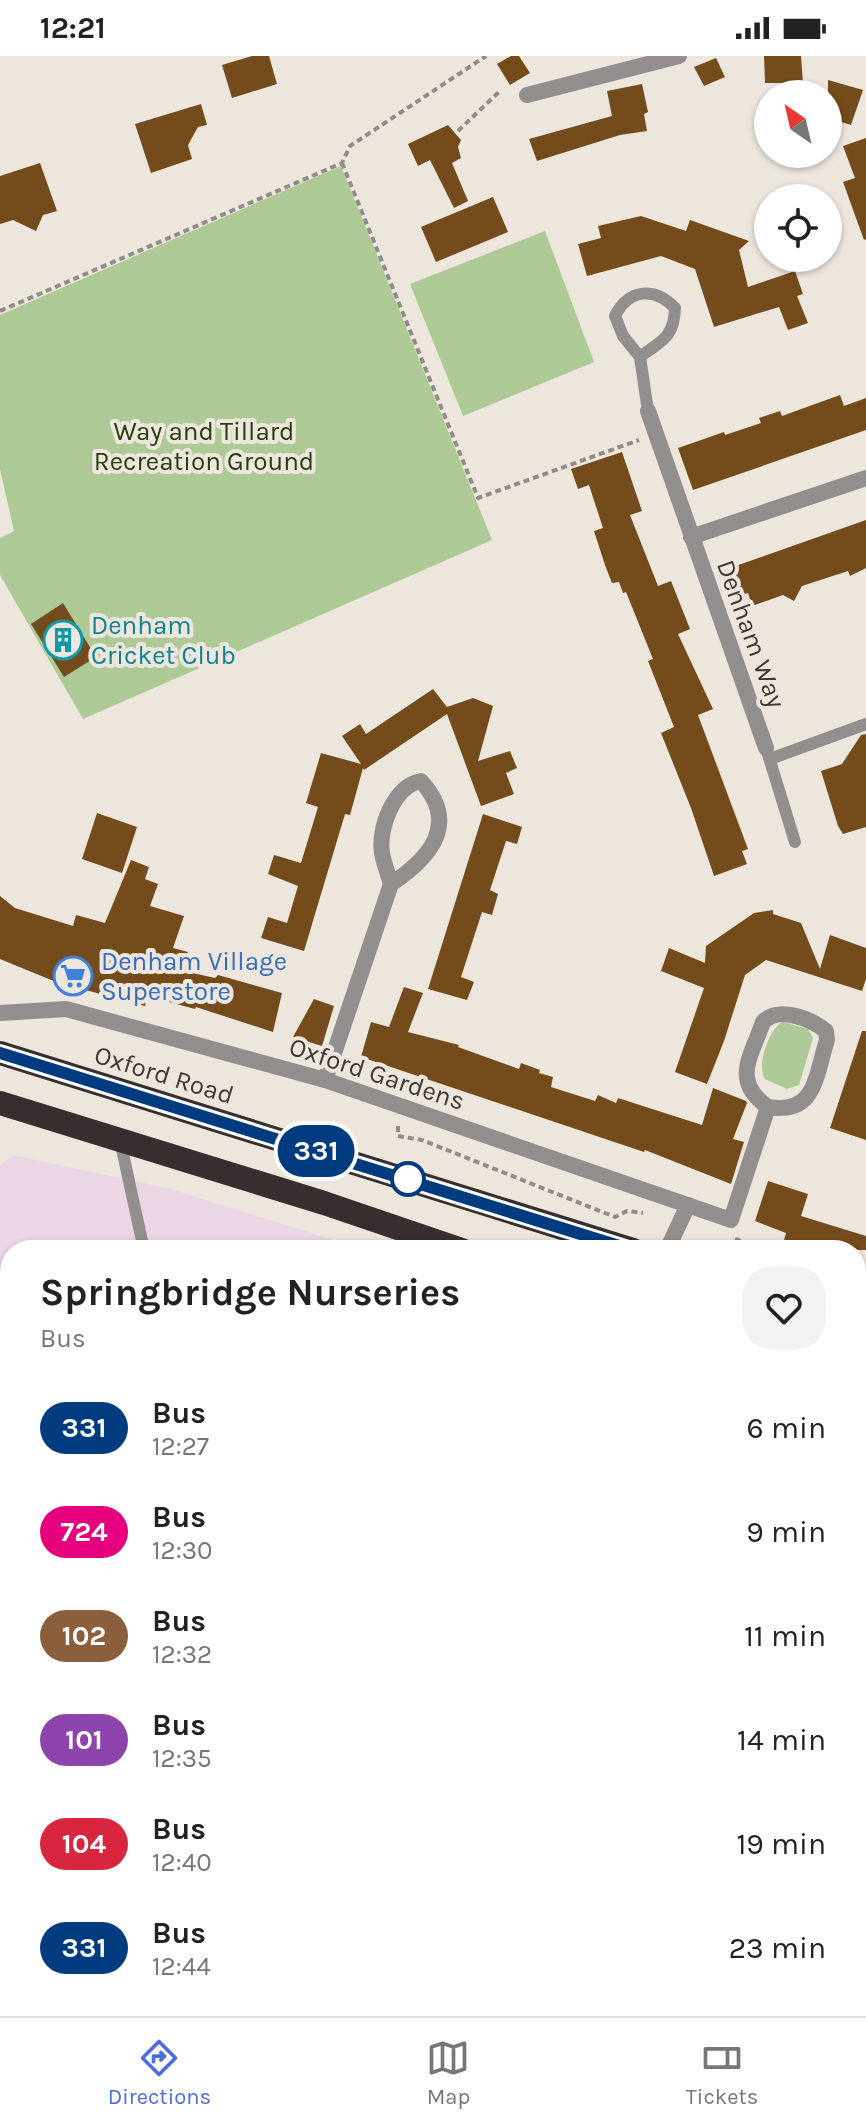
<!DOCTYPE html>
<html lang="en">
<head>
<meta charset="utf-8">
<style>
  :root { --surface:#fff; --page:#f2f2f2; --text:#222; --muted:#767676; --line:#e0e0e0; --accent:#4b6de0 }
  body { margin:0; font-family:Karla,sans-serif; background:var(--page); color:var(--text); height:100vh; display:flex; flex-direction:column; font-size:30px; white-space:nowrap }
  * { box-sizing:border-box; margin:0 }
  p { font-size:26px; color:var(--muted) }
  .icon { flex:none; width:44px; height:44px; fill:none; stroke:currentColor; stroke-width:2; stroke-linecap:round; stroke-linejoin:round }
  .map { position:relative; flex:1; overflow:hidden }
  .sheet { position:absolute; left:0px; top:1184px; width:866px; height:776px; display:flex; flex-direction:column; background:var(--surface); border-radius:32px 32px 0 0; box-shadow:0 2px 6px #0004 }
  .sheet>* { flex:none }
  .badge { padding:0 16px; border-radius:26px; font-size:28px; line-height:52px }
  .needle { width:52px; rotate:326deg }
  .controls { position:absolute; left:754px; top:24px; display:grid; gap:16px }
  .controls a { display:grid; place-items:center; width:88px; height:88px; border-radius:50%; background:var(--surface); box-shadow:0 2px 6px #0004; font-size:40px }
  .map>.badge { position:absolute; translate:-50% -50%; box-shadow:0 0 0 4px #fff }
  .round { display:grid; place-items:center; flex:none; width:84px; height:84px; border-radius:32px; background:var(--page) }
  .summary { display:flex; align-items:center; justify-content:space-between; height:136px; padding:0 40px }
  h1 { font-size:38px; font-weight:700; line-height:60px }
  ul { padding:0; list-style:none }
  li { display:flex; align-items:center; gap:24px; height:104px; padding:0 40px }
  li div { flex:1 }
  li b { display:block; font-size:30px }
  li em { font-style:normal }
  li .badge { min-width:88px; font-weight:700; text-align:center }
  .status { display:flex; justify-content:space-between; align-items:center; height:56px; padding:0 40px; background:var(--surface); direction:ltr }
  .status svg { height:22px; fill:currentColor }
  .menu { display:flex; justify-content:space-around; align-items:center; height:112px; border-top:2px solid var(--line); background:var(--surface); font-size:22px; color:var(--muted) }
  .menu a { display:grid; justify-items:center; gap:4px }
  .menu .on { color:var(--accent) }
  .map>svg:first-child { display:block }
</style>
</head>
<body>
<div class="status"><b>12:21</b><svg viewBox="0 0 49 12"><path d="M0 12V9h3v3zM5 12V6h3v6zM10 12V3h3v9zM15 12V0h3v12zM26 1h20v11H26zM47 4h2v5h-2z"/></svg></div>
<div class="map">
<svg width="866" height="1960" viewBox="0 0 866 1960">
  <rect width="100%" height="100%" fill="#ece6dd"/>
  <g fill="#ebd6e5">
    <path d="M13,1099L171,1133L365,1194H10V1646L6,1638L0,1605V1110Z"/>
    <path d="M856,1387L866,1391V1960H675L647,1950H856Z"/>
  </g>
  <g fill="#acc996">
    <path d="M341,110L492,484L83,663L0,519V482L14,475L0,413V259Z"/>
    <path d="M545,175L594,306L463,360L410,228Z"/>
    <path d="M783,966L808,973L813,982L799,1029L787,1033L765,1023C756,1010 769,972 783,966Z"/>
  </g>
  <g fill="#744c1b">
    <path d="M252,0H269L277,28L232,42L222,9Z"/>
    <path d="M511,0H519L530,17L510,29L497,8Z"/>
    <path d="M764,0H801L803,27H765Z"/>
    <path d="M716,2L725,21L704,30L694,11Z"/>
    <path d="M828,24L863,34L851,69L828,62Z"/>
    <path d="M642,28L648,56L644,58L647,75L620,79L537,105L529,83L612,60L607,35Z"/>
    <path d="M201,48L207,69L198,71L188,89L192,103L151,117L135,68Z"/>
    <path d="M448,69L461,84L458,91L461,102L452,107L468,145L454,152L430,104L418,110L408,88Z"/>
    <path d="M866,82V183L864,184L843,126L855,122L843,90Z"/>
    <path d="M40,107L57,155L43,159L36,175L13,164L0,168V120Z"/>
    <path d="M493,141L508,176L436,206L421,171Z"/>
    <path d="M641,160L686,175L690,164L749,185L739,194L748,231L795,215L803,238L797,240L808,267L788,274L779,251L714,271L695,213L661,200L587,220L578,188L601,182L598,170Z"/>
    <path d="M840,339L844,350L866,342V374L693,434L678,392L724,376L725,379L761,367L759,362L780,355L782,360Z"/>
    <path d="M622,396L642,455L630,459L658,530L671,525L690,573L678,578L713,653L698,659L748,793L742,795L747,808L714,820L691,752L661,677L674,671L648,605L653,603L626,536L623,537L619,526L612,527L605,509L594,475L603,472L589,429L578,433L571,413Z"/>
    <path d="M866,464V512L850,520L848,515L802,530L794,545L783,539L752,550L748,537L739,540L730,512Z"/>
    <path d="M63,547L96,601L64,621L31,568Z"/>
    <path d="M433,633L447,651L473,642L493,650L478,705L510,695L517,712L506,717L514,738L481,750L447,658L364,714L363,712L350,759L345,758L304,895L261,882L268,861L287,867L298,830L268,818L274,799L301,807L318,751L306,747L321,697L361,708L342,680L360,668L366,678Z"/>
    <path d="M866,678V771L843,778L838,770L821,715L842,708L861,679Z"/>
    <path d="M97,757L137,771L122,817L82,803Z"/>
    <path d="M483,758L522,771L517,788L506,785L490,834L498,838L492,859L482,856L461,921L474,926L467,944L428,933Z"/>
    <path d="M131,804L149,811L145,823L158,828L150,850L184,860L173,892L188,896L184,915L215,922L218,919L282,937L273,976L196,951L195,953L147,940L145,950L56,926L0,903V840L15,852L73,870L76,859L105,867Z"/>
    <path d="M773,854V858L801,867L820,913L830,879L866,892V923L862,935L766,904L745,919L724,985L707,1028L675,1016L704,932L661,915L669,892L705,907L706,890L754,857Z"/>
    <path d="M404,931L423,937L408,976L459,989L458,991L519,1013L521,1007L540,1014L539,1017L553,1021L551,1031L595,1045L598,1039L616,1047L618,1042L702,1069L713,1032L746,1045L747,1047L733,1083L744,1086L731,1128L645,1094L644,1096L361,1001L371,966L389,971Z"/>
    <path d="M314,943L334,950L322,990L293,981Z"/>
    <path d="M862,975H866V1084L830,1072Z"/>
    <path d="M768,1125L808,1138L801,1160L866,1180V1194H803L783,1188L786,1177L755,1165Z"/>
  </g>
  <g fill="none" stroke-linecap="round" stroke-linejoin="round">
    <g stroke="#908c86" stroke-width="4" stroke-dasharray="6 4" stroke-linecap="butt">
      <path d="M458,75L501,34"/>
      <path d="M342,107L478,442L639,384"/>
      <path d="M0,255L342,107L350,90L486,0"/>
      <path d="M398,1070V1080L422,1084L615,1161L627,1155L643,1157"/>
      <path d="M735,1183L766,1194"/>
      <path d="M856,1225L866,1228"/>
    </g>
    <g stroke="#938e8e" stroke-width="12">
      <path d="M640,301L623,280L615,260C629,232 655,231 675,252C674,282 661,285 640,301L648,355"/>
      <path d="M767,695L795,786"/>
      <path d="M770,703L866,668"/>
      <path d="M120,1084L144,1194"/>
    </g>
    <g stroke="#938e8e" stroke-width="16">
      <path d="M527,39L679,0"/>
      <path d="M648,355L766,692"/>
      <path d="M691,481L866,422"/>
      <path d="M0,957L66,953L325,1024L731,1164L768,1051C816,1059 815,1021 827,984L826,975C810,962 778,950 763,966C751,1001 731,1025 768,1051"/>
      <path d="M325,1024L391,828C430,802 460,768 421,725C394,730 378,772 382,797C384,808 388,818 391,828"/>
      <path d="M667,1194L688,1149"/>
      <path d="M0,1665L10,1686"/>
      <path d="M171,1950L178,1960"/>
    </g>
    <g stroke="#372e2f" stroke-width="24">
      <path d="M0,997L633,1194"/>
      <path d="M0,1047L324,1147L462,1194"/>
      <path d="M856,1277L866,1280"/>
      <path d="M856,1343L866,1346"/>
    </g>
  </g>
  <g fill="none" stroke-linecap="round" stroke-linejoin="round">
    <defs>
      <path id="line" d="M0,997L632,1194"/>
    </defs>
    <use href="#line" stroke="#fff" stroke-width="18"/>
    <use href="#line" stroke="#003b80" stroke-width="12"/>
  </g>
  <defs>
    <symbol id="building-ring" viewBox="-11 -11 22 22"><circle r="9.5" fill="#ece6dd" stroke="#0f9aa8" stroke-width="1.5"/><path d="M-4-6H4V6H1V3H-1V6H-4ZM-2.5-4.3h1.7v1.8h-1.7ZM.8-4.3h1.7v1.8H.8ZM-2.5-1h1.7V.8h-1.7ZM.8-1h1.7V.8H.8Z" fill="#0f9aa8"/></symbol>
    <symbol id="supermarket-ring" viewBox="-11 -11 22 22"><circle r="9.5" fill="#ece6dd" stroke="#3f7fe0" stroke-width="1.5"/><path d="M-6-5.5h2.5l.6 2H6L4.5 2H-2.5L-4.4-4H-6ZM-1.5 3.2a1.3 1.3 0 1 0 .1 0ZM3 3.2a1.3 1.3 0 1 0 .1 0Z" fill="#3f7fe0"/></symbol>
  </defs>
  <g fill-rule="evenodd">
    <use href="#building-ring" x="41" y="562" width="44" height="44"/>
    <use href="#supermarket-ring" x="51" y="898" width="44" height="44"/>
  </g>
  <circle fill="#fff" stroke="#003b80" stroke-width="4" cx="408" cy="1123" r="16"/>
  <g text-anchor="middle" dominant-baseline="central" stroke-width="8" stroke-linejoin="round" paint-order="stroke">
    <g font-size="26" fill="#263e0c" stroke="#ece6dd">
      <text x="204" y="375">Way and Tillard<tspan x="204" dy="30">Recreation Ground</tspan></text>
    </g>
    <g font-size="26" fill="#0d838f" stroke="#ece6dd" text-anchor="start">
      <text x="91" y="569">Denham<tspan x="91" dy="30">Cricket Club</tspan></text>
    </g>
    <g font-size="26" fill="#3c3936" stroke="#ece6dd">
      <text transform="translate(751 578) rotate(70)">Denham Way</text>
      <text transform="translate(377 1018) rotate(18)">Oxford Gardens</text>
      <text transform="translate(164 1019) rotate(17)">Oxford Road</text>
    </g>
    <g font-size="26" fill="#366cbe" stroke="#ece6dd" text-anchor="start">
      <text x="101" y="905">Denham Village<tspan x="101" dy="30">Superstore</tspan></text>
    </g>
  </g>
</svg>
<div class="controls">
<a><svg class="needle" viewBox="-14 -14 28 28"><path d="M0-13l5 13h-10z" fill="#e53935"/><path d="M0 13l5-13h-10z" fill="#767676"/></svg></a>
<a><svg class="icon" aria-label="locate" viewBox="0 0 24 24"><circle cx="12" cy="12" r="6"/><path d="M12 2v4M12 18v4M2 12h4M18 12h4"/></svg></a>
</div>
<b class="badge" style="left:316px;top:1095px;background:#003b80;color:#fff">331</b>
<section class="sheet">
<div class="summary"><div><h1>Springbridge Nurseries</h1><p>Bus</p></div><a class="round"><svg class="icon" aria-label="heart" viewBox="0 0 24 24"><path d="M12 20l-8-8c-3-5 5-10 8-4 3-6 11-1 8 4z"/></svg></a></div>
<ul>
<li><span class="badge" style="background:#003b80;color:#fff">331</span><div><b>Bus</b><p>12:27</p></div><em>6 min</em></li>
<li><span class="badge" style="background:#e6007e;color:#fff">724</span><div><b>Bus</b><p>12:30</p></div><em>9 min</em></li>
<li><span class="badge" style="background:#8b5e3c;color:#fff">102</span><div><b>Bus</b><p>12:32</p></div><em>11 min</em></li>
<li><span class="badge" style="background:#8e44ad;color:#fff">101</span><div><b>Bus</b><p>12:35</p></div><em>14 min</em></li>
<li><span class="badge" style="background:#d7263d;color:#fff">104</span><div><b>Bus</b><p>12:40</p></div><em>19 min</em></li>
<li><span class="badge" style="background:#003b80;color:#fff">331</span><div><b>Bus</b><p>12:44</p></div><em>23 min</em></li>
</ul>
</section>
</div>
<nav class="menu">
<a class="on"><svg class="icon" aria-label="directions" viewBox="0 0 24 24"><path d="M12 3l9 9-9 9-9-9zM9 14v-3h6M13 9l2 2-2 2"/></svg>Directions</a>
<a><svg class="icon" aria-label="map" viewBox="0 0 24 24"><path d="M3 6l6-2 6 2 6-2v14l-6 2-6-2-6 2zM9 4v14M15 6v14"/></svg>Map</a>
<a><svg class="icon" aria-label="tickets" viewBox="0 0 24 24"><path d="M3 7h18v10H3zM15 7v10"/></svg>Tickets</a>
</nav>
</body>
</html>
